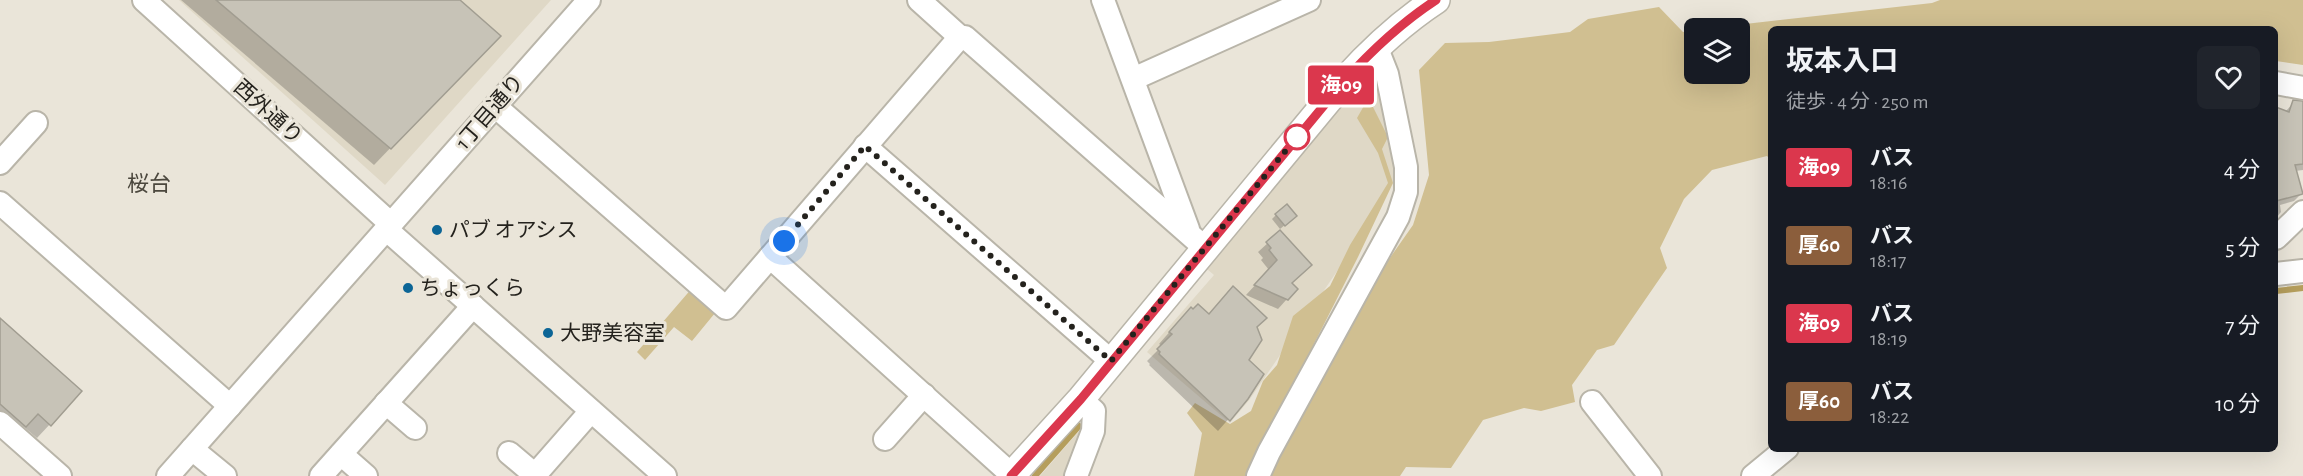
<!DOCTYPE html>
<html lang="ja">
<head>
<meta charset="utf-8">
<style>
  :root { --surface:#171b24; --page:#20242c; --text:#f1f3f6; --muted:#9ea1a6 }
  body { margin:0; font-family:"Alegreya Sans","Noto Sans JP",sans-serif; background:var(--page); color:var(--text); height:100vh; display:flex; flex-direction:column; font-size:22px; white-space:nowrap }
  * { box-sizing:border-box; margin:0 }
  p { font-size:20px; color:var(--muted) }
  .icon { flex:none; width:33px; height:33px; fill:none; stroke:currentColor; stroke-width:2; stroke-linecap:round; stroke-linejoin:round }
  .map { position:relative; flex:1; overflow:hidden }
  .panel { position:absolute; left:1768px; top:26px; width:510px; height:426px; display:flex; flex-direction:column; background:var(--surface); border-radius:9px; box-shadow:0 6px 24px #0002 }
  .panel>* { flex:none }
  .badge { padding:0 12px; border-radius:4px; font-size:21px; line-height:39px }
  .fabs { position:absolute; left:1684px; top:18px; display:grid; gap:12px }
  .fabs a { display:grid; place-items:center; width:66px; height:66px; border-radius:9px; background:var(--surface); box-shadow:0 6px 24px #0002; font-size:30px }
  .you { position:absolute; width:30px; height:30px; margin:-15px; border:4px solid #fff; border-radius:50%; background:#1a73e8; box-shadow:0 0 0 9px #1a73e833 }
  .map>.badge { position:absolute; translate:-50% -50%; box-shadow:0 0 0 3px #fff }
  .round { display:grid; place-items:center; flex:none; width:63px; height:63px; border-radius:9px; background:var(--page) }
  .head { display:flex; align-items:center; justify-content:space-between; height:102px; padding:0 18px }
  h1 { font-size:28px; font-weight:700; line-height:45px }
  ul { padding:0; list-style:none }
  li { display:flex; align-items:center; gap:18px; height:78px; padding:0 18px }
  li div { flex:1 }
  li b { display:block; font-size:22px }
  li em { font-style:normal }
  li .badge { min-width:66px; font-weight:700; text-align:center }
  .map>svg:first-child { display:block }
</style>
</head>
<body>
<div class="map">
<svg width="2303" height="476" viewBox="0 0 2303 476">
  <rect width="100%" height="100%" fill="#eae5d9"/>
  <g fill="#dfd8c6">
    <path d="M179,0H551L385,185Z"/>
    <path d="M1371,71L1376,72L1399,171L1361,236L1250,399L1230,423L1147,352L1214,275L1207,269L1209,262Z"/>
    <path d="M1086,423L1072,476H1040Z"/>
  </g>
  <g fill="#d0bf91">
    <path d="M1940,0H2303V65L2276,61V28H2157L2153,26L2146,28H1772L1771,160L1767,156L1712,170L1684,199L1660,248L1667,268L1614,345L1597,350L1572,385L1575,402L1541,411L1524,408L1483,420L1451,468L1406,467L1400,476H1194L1202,433L1187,413L1195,403L1230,424L1251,411L1263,381L1277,365L1293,316L1330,286L1350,245L1388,183L1378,153L1357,118L1365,104L1373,107L1388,137L1382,149L1393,183L1358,257L1274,423L1413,225L1429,175L1419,70L1445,43L1489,42L1570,32L1588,19L1659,7L1683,32L1695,30V74H1740V28H1710L1932,3Z"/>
    <path d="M693,287L713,304L710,309L715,313L692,341L674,327L645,360L637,352Z"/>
  </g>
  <g fill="#0003">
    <path d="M181,0H457L498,36L374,165Z"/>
    <path d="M2294,102L2303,105V170L2295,171L2301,194L2294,201L2280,205L2281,212L2276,218V110L2285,112Z"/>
    <path d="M1276,215L1291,220L1280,229L1272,219Z"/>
    <path d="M1280,232L1291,284L1296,289L1278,309L1246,295L1269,270L1261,260L1263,258L1258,252Z"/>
    <path d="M1208,315L1256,327L1247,361V398L1218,431L1149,365L1150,364L1147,361L1162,346L1159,344L1180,320Z"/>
    <path d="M0,320L80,392L37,438L24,427L12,440L0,429Z"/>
  </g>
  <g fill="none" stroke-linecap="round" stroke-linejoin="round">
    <g stroke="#b59e5c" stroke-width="6">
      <path d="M2276,291L2303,288"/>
      <path d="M1035,476L1079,426"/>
    </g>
  </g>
  <g fill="#c7c3b7" stroke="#a19d91" stroke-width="1.5">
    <path d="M216,0H460L501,36L391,149Z"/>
    <path d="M2293,100L2303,101V164L2295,165L2303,194L2276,201V107L2289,112Z"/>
    <path d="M1287,204L1297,216L1285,226L1275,214Z"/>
    <path d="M1280,230L1312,265L1292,283L1298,289L1288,300L1254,285L1277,260L1269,250L1271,248L1266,242Z"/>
    <path d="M1233,286L1267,318L1257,327L1262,340L1249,360L1264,374L1248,399L1230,421L1159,354L1160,352L1157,349L1172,334L1169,332L1191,307L1193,309L1198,304L1209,314Z"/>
    <path d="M0,318L82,391L51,426L38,414L26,427L0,404Z"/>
  </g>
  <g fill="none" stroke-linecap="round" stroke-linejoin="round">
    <defs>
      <g id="minor">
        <path d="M144,0L391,224"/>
        <path d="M919,0L960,37H965L1205,248"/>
        <path d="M1103,0L1188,229"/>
        <path d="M1133,79L1309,0"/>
        <path d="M2276,83L2303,88"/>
        <path d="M495,106L726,308L960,37"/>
        <path d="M865,146L1111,361"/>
        <path d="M0,163L36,123"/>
        <path d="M0,203L230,406"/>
        <path d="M387,230L665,476"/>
        <path d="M2276,238L2303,212"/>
        <path d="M770,257L1012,475"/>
        <path d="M2276,274L2303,271"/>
        <path d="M1592,402L1650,476"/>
        <path d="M386,403L415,428"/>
        <path d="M0,423L60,476"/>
        <path d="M885,439L924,395"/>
        <path d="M192,449L225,476"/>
        <path d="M509,453L535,475"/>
        <path d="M341,454L366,476"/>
        <path d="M168,476L589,0"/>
        <path d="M321,476L473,306"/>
        <path d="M534,476L591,411"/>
        <path d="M1076,476L1093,431L1094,411L1081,399"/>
        <path d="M1258,476L1269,452L1398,217L1406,192V167L1387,74L1376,46"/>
        <path d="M1753,476L1787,448"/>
      </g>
      <path id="major" d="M1011,476L1081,399L1345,80C1373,49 1401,23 1436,0"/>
    </defs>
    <use href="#minor" stroke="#b9b5a9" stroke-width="26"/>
    <use href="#major" stroke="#b9b5a9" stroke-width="30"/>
    <use href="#minor" stroke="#fff" stroke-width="22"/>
    <use href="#major" stroke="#fff" stroke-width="27"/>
  </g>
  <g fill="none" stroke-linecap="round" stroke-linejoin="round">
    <defs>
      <path id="line" d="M1011,476L1081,399L1345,80C1373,49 1401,23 1436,0"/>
    </defs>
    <use href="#line" stroke="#fff" stroke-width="14"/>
    <use href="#line" stroke="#db374d" stroke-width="9"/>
    <path stroke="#24221d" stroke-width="6" stroke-dasharray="0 10.8" d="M784,241L865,146L1111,361L1303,130L1297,137"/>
  </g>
  <circle fill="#fff" stroke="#db374d" stroke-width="3" cx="1297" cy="137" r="12"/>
  <g fill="#0c6596" stroke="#eae5d9" stroke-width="2">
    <circle cx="437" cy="230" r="6"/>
    <circle cx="408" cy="288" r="6"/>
    <circle cx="548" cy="333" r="6"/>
  </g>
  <g text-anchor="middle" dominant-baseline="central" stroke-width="6" stroke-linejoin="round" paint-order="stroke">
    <g font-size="21" fill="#24221d" stroke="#eae5d9">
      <text transform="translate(268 112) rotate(42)">西外通り</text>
      <text transform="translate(490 112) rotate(-49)">1丁目通り</text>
    </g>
    <g font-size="21" fill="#24221d" stroke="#eae5d9" text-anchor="start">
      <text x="449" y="230">パブ オアシス</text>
      <text x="420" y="288">ちょっくら</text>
      <text x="560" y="333">大野美容室</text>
    </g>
    <g font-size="22" fill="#4b473d" stroke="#eae5d9">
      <text x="149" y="184">桜台</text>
    </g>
  </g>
</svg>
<div class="fabs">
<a><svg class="icon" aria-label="layers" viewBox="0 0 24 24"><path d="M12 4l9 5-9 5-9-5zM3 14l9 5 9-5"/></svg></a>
</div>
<div class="you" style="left:784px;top:241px"></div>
<b class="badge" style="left:1341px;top:85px;background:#db374d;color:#fff">海09</b>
<section class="panel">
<div class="head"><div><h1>坂本入口</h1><p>徒歩 · 4 分 · 250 m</p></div><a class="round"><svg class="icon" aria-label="heart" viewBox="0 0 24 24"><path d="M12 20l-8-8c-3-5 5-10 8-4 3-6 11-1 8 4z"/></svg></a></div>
<ul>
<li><span class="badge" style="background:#db374d;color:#fff">海09</span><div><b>バス</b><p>18:16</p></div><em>4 分</em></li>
<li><span class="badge" style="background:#8b5e3c;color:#fff">厚60</span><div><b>バス</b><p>18:17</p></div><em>5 分</em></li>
<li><span class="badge" style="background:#db374d;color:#fff">海09</span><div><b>バス</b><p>18:19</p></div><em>7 分</em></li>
<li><span class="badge" style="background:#8b5e3c;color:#fff">厚60</span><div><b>バス</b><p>18:22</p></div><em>10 分</em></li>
</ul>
</section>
</div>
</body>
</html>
